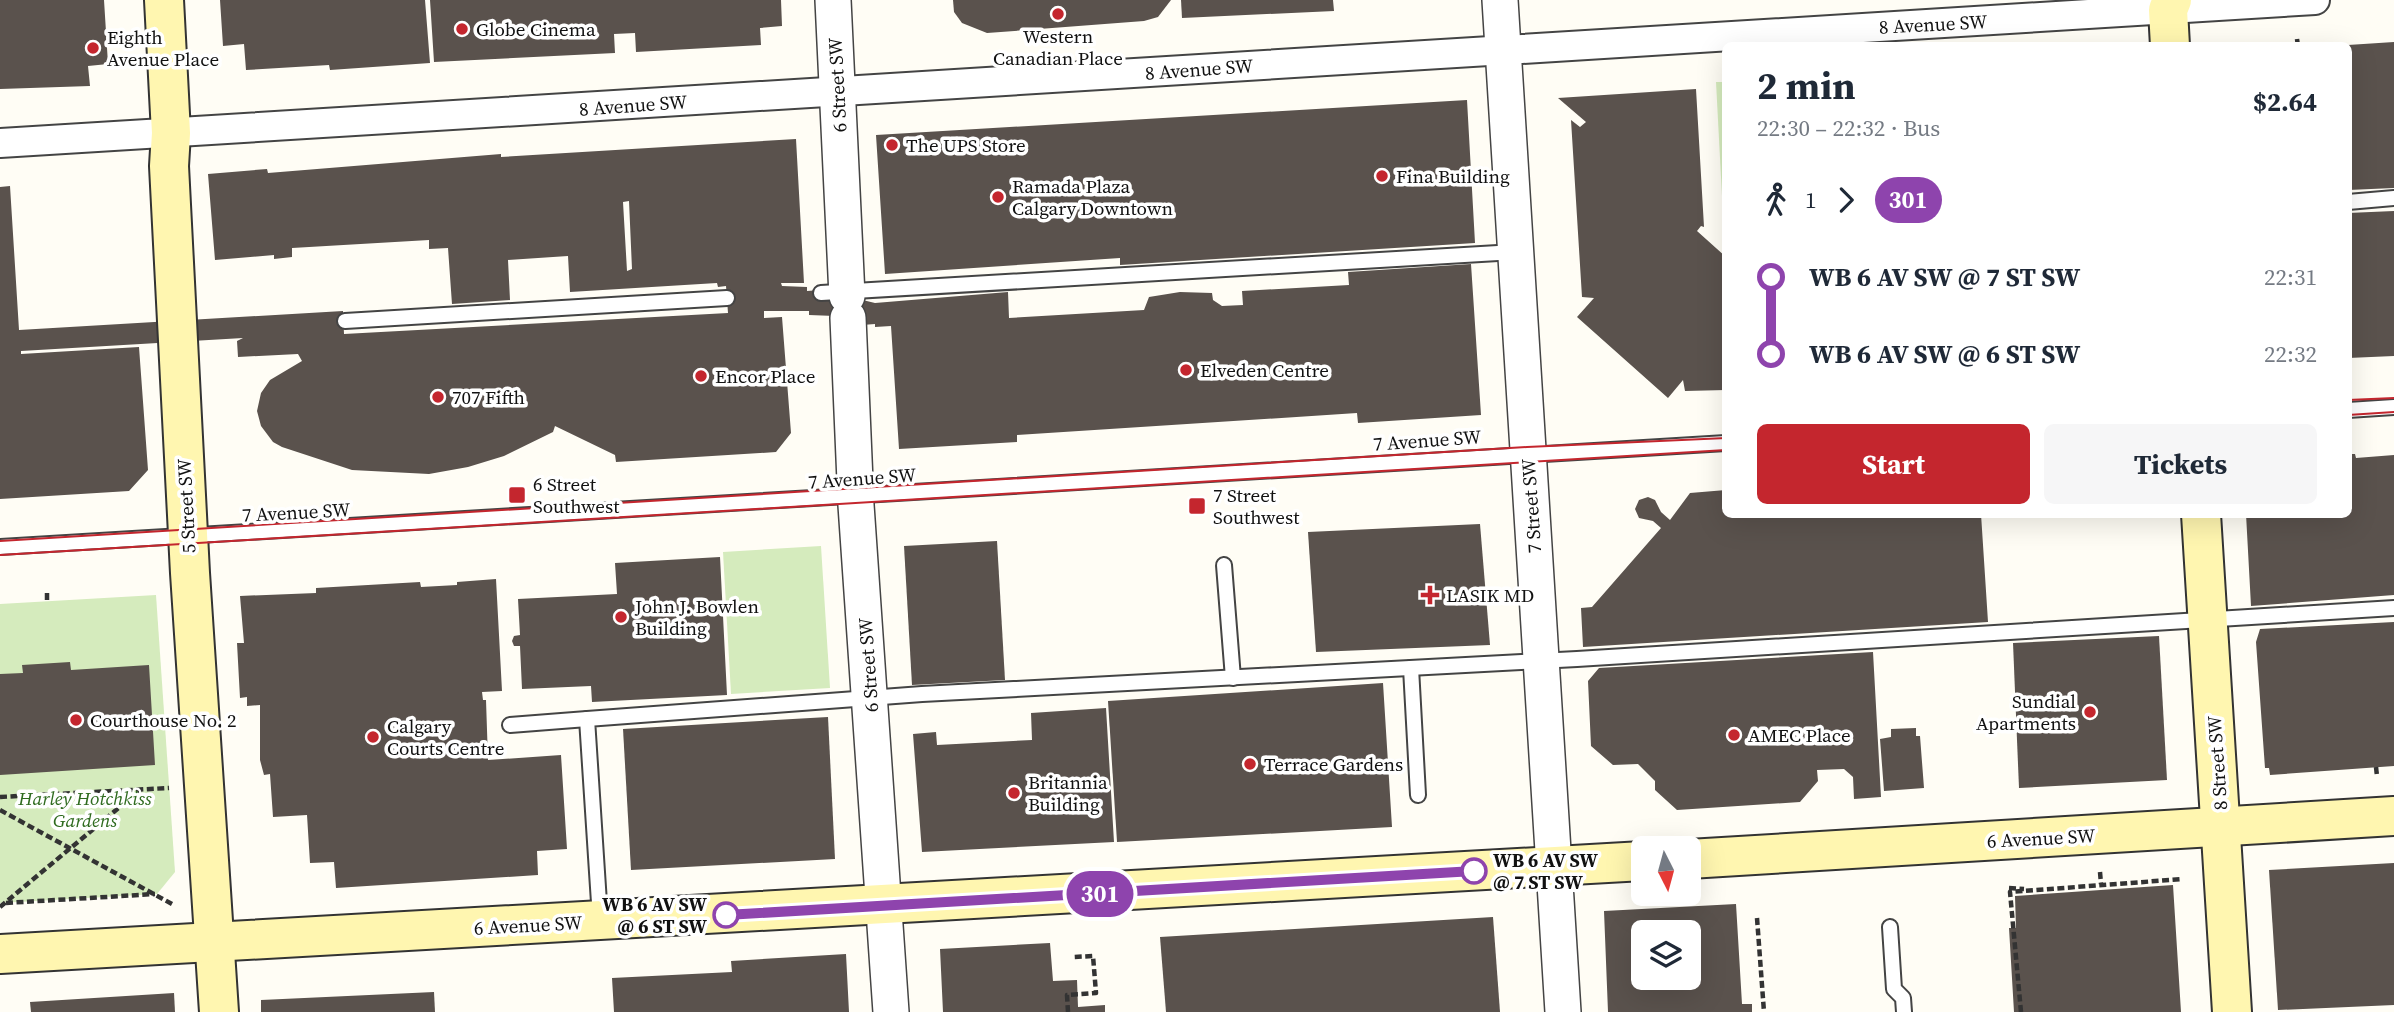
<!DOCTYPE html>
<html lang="en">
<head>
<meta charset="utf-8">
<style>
  :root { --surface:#fff; --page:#f6f6f7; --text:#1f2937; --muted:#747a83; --accent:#c4262e }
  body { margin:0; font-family:"Source Serif 4",serif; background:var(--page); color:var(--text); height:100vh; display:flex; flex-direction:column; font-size:26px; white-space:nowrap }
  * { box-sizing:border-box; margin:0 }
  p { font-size:23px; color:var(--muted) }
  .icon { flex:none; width:38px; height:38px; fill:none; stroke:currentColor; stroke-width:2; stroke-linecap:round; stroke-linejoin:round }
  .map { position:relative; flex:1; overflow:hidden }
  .side { position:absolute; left:1722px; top:42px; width:630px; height:476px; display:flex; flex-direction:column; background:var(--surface); border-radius:10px; box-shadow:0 7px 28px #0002 }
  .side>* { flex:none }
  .badge { padding:0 14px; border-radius:23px; font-size:24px; line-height:46px }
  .needle { width:46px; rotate:174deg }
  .fabs { position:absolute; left:1631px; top:836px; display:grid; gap:14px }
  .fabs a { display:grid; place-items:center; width:70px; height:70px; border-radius:10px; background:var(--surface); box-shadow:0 7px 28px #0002; font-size:35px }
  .map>.badge { position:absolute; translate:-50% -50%; box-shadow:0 0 0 4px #fff }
  .legs { display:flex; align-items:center; gap:10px; height:77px; padding:0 35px; font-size:23px }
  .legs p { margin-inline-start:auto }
  .head { display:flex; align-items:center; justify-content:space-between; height:119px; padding:0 35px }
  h1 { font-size:38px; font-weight:700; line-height:52px }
  .cta { display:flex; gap:14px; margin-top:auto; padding:14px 35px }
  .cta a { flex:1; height:80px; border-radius:10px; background:var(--accent); color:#fff; font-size:28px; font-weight:700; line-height:80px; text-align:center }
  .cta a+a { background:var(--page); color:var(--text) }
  ul { padding:0 35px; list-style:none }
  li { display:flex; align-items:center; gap:24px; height:77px; font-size:26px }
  li i { display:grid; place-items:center; width:10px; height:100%; margin:0 9px; background:currentColor }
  li i::after { content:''; width:18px; height:18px; margin:-9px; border:5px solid; border-radius:50%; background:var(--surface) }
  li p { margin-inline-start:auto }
  li:first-child i { background:linear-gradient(#0000 50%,currentColor 0) }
  li:last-child i { background:linear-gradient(currentColor 50%,#0000 0) }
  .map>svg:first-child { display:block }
</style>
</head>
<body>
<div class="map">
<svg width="2394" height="1012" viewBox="0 0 2394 1012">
  <rect width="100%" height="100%" fill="#fffdf5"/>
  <g fill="#d5ebbd">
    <path d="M1716,82H1725V198L1722,196Z"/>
    <path d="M821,546L830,688L731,694L723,552Z"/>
    <path d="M156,595L175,872L157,894L0,903V604Z"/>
  </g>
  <g fill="#5a524d" fill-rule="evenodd">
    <path d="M0,0H104L108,64L88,66L90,86L0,89Z"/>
    <path d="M220,0H425L430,63L330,70L329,65L246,70L244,44L223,46Z"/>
    <path d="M430,0H781L782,26L760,28L761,45L636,52L635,33L614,34L615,53L434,62Z"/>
    <path d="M953,0H1171L1158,17L1144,21L987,33L962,23L954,12Z"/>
    <path d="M1181,0H1333L1334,11L1182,18Z"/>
    <path d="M2394,42V188L2348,190V45Z"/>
    <path d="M1696,89L1704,227L1701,226L1697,231L1726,257V390L1685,391L1683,380L1668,398L1577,317L1594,298L1582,297L1571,120L1580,127L1586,122L1558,98Z"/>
    <path d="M1467,100L1475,243L1120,265V258L885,274L876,135Z"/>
    <path d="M796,139L804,283H781L782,286L807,287V291L821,290L875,303L1008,292L1009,318L1144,310L1149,297L1180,292L1212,293L1213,300L1222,306L1243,305L1242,291L1349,285L1348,272L1471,264L1481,415L1358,423L1357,413L1017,435V442L899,449L891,326L875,327V324L862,325L835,316L809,315V311H764V308V318L782,317L791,433L776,452L616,462L615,455L555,426L553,432L504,456L468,467L429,474L352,470L282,447L273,442L261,426L257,411L261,393L270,380L302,361L298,354L238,357L237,341L243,338L21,351V354L139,347L148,470L129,491L0,499V187L10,186L19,330L343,311L344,334L728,313L726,286L718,287L717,283L570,292L568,256L508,260L510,300L452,304L448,248L429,249V240L292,248V257L274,259V255L215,260L208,174L267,169L268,173L501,154V157ZM629,201L632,269L627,271L623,202Z"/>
    <path d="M2394,211V356L2348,358V213Z"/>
    <path d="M2348,454H2355L2356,458L2394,455V595L2251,606L2246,514H2348Z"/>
    <path d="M1726,490V514H1981L1988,622L1583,647L1581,608L1592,607L1661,528L1653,521L1639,518L1635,509L1639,500L1648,497L1655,500L1661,512L1670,520L1690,493Z"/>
    <path d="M1480,524L1490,645L1316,652L1308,532Z"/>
    <path d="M997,541L1005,680L912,685L904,546Z"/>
    <path d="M720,557L727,695L592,702L591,686L522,689L520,646H514L512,641L514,636L520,635L518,599L617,594L615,563Z"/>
    <path d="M496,579L502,691L482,692L483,700H486L488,760L561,755L567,849L537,851L538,875L336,888L334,862L310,863L307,815L273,817L270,774L264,775L260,760V705L247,706V697L240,698L237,643H244L240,596L316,593V588L420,582L421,587L457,585V582Z"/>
    <path d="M2394,622V766L2270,775L2269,768H2265L2256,642L2260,629Z"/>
    <path d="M2159,636L2167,780L2019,788L2013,643Z"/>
    <path d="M1873,652L1881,797L1854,799L1853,777L1844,769L1817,770L1818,781L1800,802L1677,810L1655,790V781L1638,764L1613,765L1591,746L1588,681L1599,668Z"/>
    <path d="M70,662L71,670L149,665L155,765L0,775V674L23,673L22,665Z"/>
    <path d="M1383,683L1392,827L1117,842L1108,701Z"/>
    <path d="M1106,708L1114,842L922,852L913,734L936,732L937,745L1032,740L1031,713Z"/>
    <path d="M828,717L835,859L631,870L623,729Z"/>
    <path d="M1916,728V736H1920L1924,788L1884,791L1880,739L1891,737V729Z"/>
    <path d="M2394,863V1005L2278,1010L2269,870Z"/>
    <path d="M2173,885L2181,1012H2014L2009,928H2016L2015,896Z"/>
    <path d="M1736,904L1742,1004H1752V1012H1608L1604,911ZM1643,933H1689V978H1643Z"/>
    <path d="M1493,917L1500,1012H1166L1160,937Z"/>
    <path d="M1050,943L1053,981L1077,980L1078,1007L1105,1005V1012H943L940,949Z"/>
    <path d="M846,954L849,1012H614L612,978L732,972L731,961Z"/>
    <path d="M434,992L435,1012H261V1000Z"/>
    <path d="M174,993L175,1012H31L30,1002Z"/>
  </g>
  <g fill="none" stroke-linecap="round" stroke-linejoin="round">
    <defs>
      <g id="service">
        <path d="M2348,202L2394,198"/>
        <path d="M821,293L1515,252"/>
        <path d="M345,321L727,298"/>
        <path d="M2348,410L2394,407"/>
        <path d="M0,547L1726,443"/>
        <path d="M1224,565L1233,678"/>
        <path d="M1411,668L1418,795"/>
        <path d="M510,725L587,719"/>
        <path d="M600,918L587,719L922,694L1577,659L2394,608"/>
        <path d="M1890,927L1894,989L1903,998L1904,1012"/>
      </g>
      <path id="minor" d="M0,143L2315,0"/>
      <g id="tertiary">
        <path d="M833,0L847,296"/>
        <path d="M1500,0L1563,1012"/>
        <path d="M848,318L856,505L891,1012"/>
      </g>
      <g id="secondary">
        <path d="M164,0L171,133L169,166L190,573L219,1012"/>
        <path d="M2170,46L2168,10L2172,0"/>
        <path d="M2201,514L2232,1012"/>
        <path d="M1689,859L2394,816"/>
        <path d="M0,954L1643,861"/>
      </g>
    </defs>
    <use href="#service" stroke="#444" stroke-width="18"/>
    <use href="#minor" stroke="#444" stroke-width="32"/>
    <use href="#tertiary" stroke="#444" stroke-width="38"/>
    <use href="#secondary" stroke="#333" stroke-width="42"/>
    <g stroke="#333" stroke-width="4.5" stroke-dasharray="7 3.5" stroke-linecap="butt">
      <path d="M2297,39L2298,46"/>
      <path d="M47,593V602"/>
      <path d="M2376,767L2377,776"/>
      <path d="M0,797L169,788"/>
      <path d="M0,810L172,904"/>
      <path d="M2100,872L2101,884"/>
      <path d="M2009,888L2024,889"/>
      <path d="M6,903L155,894"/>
      <path d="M0,907L140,790"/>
      <path d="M1757,918L1764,1012"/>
      <path d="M1068,1012L1067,995L1096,993L1093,956L1074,957"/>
      <path d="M2021,1012L2010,892L2183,879"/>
    </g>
    <use href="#service" stroke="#fff" stroke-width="14"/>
    <use href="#minor" stroke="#fff" stroke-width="28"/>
    <use href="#tertiary" stroke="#fff" stroke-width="35"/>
    <use href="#secondary" stroke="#fff6b0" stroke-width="38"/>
    <g stroke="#c4262e" stroke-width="2">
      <path d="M2348,400L2394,398"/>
      <path d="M2348,415L2394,412"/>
      <path d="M0,541L1527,447L1726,438"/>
      <path d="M0,555L1726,450"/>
    </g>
  </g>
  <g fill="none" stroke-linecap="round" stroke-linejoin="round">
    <defs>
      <path id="line-1" d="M726,915L1474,871"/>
    </defs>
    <use href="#line-1" stroke="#fff" stroke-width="16"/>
    <use href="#line-1" stroke="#8e44ad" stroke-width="10"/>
  </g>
  <g fill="#c4262e" stroke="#fff" stroke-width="2.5">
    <circle cx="1058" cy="14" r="7"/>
    <circle cx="462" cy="29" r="7"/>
    <circle cx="93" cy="48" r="7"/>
    <circle cx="892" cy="145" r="7"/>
    <circle cx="1382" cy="176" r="7"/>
    <circle cx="998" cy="197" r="7"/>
    <circle cx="1186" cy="370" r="7"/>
    <circle cx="701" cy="376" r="7"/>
    <circle cx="438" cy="397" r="7"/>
    <rect x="508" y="486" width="18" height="18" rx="3.5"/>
    <rect x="1188" y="497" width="18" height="18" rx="3.5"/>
    <path d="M1426.5 584.5h7v7h7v7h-7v7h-7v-7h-7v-7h7z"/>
    <circle cx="621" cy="617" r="7"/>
    <circle cx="2090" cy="712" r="7"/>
    <circle cx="76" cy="720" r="7"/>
    <circle cx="1734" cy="735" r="7"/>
    <circle cx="373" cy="737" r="7"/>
    <circle cx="1250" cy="764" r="7"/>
    <circle cx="1014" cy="793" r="7"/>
  </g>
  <g fill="#fff" stroke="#8e44ad" stroke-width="3.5">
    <circle cx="1474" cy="871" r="12"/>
    <circle cx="726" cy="915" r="12"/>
  </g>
  <g text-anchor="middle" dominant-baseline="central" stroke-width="7" stroke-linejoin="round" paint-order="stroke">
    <g font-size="19" fill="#111" stroke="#fff">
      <text transform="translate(1933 24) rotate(-3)">8 Avenue SW</text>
      <text transform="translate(1199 69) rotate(-4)">8 Avenue SW</text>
      <text transform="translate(837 85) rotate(-93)">6 Street SW</text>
      <text transform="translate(633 105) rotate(-4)">8 Avenue SW</text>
      <text transform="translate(1427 440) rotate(-4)">7 Avenue SW</text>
      <text transform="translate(862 478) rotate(-4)">7 Avenue SW</text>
      <text transform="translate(186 506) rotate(-93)">5 Street SW</text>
      <text transform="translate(1531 506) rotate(-94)">7 Street SW</text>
      <text transform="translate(296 512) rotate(-3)">7 Avenue SW</text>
      <text transform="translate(868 665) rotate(-94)">6 Street SW</text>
      <text transform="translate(2217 763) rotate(-94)">8 Street SW</text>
      <text transform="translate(2041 838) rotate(-3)">6 Avenue SW</text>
      <text transform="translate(528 925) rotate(-3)">6 Avenue SW</text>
    </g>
    <g font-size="19" fill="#111" stroke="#fff" text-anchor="start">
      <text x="476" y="29">Globe Cinema</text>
      <text x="1058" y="36" text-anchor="middle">Western<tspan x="1058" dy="22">Canadian Place</tspan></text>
      <text x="107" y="37">Eighth<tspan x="107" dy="22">Avenue Place</tspan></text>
      <text x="906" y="145">The UPS Store</text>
      <text x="1396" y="176">Fina Building</text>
      <text x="1012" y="186">Ramada Plaza<tspan x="1012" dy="22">Calgary Downtown</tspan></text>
      <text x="1200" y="370">Elveden Centre</text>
      <text x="715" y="376">Encor Place</text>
      <text x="452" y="397">707 Fifth</text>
      <text x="533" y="484">6 Street<tspan x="533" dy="22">Southwest</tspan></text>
      <text x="1213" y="495">7 Street<tspan x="1213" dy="22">Southwest</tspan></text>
      <text x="1446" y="595">LASIK MD</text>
      <text x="635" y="606">John J. Bowlen<tspan x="635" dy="22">Building</tspan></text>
      <text x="2076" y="701" text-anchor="end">Sundial<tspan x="2076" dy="22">Apartments</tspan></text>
      <text x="90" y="720">Courthouse No. 2</text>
      <text x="387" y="726">Calgary<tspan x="387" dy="22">Courts Centre</tspan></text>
      <text x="1748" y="735">AMEC Place</text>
      <text x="1264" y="764">Terrace Gardens</text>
      <text x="1028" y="782">Britannia<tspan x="1028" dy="22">Building</tspan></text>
    </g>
    <g font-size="19" font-style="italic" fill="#2f6b1f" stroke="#fff">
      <text x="85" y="798">Harley Hotchkiss<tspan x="85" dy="22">Gardens</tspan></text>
    </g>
    <g font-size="19" font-weight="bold" fill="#111" stroke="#fff" text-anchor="start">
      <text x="1493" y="860">WB 6 AV SW<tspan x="1493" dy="22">@ 7 ST SW</tspan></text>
      <text x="707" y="904" text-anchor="end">WB 6 AV SW<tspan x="707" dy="22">@ 6 ST SW</tspan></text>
    </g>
  </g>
</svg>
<div class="fabs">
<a><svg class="needle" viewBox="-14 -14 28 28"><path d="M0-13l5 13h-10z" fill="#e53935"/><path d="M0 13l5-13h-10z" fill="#747a83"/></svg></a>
<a><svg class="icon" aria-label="layers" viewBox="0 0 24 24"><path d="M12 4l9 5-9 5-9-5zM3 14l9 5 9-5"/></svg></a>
</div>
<b class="badge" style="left:1100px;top:894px;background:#8e44ad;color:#fff">301</b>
<section class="side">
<div class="head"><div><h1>2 min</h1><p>22:30 – 22:32 · Bus</p></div><b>$2.64</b></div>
<div class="legs"><svg class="icon" aria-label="walk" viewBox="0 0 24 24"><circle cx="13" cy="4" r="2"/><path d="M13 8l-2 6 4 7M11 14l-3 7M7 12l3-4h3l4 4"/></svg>1<svg class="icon" aria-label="forward" viewBox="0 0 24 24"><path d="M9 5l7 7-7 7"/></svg><b class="badge" style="background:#8e44ad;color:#fff">301</b></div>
<ul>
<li><i style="color:#8e44ad"></i><b>WB 6 AV SW @ 7 ST SW</b><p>22:31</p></li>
<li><i style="color:#8e44ad"></i><b>WB 6 AV SW @ 6 ST SW</b><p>22:32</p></li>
</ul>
<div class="cta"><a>Start</a><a>Tickets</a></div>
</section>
</div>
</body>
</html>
